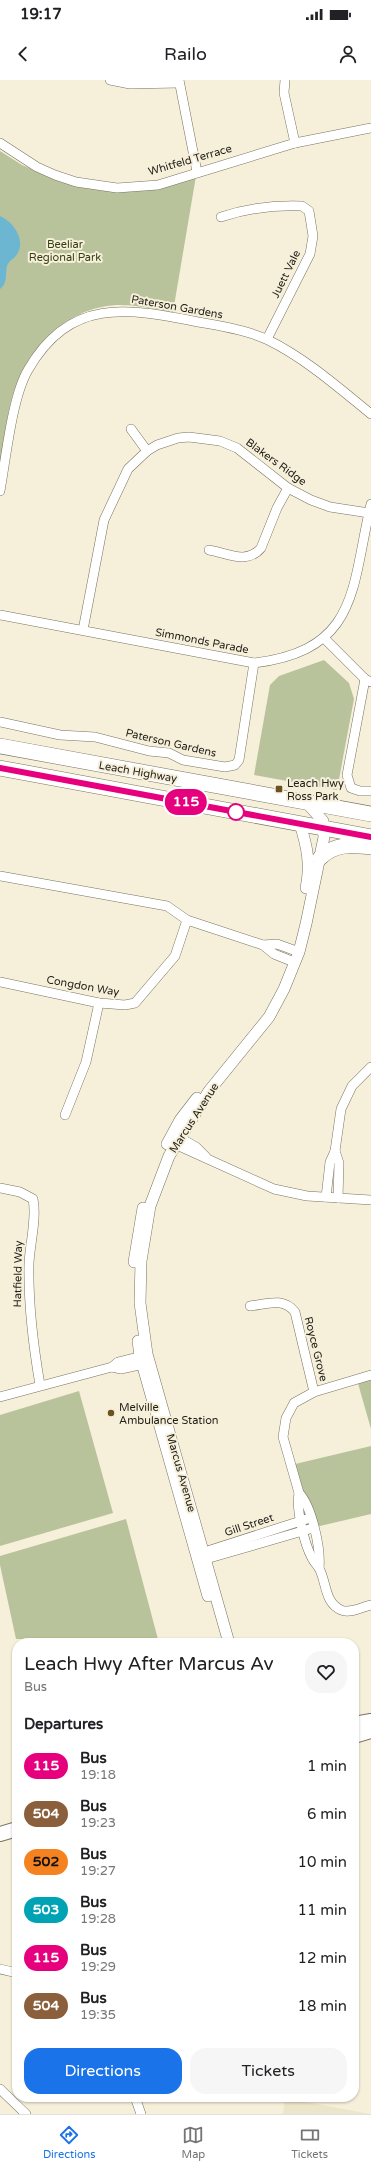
<!DOCTYPE html>
<html lang="en">
<head>
<meta charset="utf-8">
<style>
  :root { --surface:#fff; --page:#f6f6f6; --text:#202124; --muted:#757577; --line:#e0e0e0; --accent:#1a73e8 }
  body { margin:0; font-family:"Varela Round",sans-serif; background:var(--page); color:var(--text); height:100vh; display:flex; flex-direction:column; font-size:15px; white-space:nowrap }
  * { box-sizing:border-box; margin:0 }
  p { font-size:13px; color:var(--muted) }
  .icon { flex:none; width:22px; height:22px; fill:none; stroke:currentColor; stroke-width:2; stroke-linecap:round; stroke-linejoin:round }
  .map { position:relative; flex:1; overflow:hidden }
  .side { position:absolute; left:12px; top:1558px; width:347px; height:464px; display:flex; flex-direction:column; background:var(--surface); border-radius:16px; box-shadow:0 1px 3px #0004 }
  .side>* { flex:none }
  .badge { padding:0 8px; border-radius:13px; font-size:14px; line-height:26px }
  .map>.badge { position:absolute; translate:-50% -50%; box-shadow:0 0 0 2px #fff }
  h2 { padding:0 12px; font-size:15px; line-height:36px }
  .round { display:grid; place-items:center; flex:none; width:42px; height:42px; border-radius:16px; background:var(--page) }
  .head { display:flex; align-items:center; justify-content:space-between; height:68px; padding:0 12px }
  h1 { font-size:19px; font-weight:600; line-height:30px }
  .primary-button { display:flex; gap:8px; margin-top:auto; padding:8px 12px }
  .primary-button a { flex:1; height:46px; border-radius:16px; background:var(--accent); color:#fff; font-size:16px; font-weight:600; line-height:46px; text-align:center }
  .primary-button a+a { background:var(--page); color:var(--text) }
  ul { padding:0; list-style:none }
  li { display:flex; align-items:center; gap:12px; height:48px; padding:0 12px }
  li div { flex:1 }
  li b { display:block; font-size:15px }
  li em { font-style:normal }
  li .badge { min-width:44px; font-weight:700; text-align:center }
  .status { display:flex; justify-content:space-between; align-items:center; height:28px; padding:0 20px; background:var(--surface); direction:ltr }
  .status svg { height:11px; fill:currentColor }
  header { display:flex; justify-content:space-between; align-items:center; height:52px; padding:0 12px; background:var(--surface); font-size:18px; font-weight:600 }
  .dock { display:flex; justify-content:space-around; align-items:center; height:56px; border-top:1px solid var(--line); background:var(--surface); font-size:11px; color:var(--muted) }
  .dock a { display:grid; justify-items:center; gap:2px }
  .dock .current { color:var(--accent) }
  .map>svg:first-child { display:block }
</style>
</head>
<body>
<div class="status"><b>19:17</b><svg viewBox="0 0 49 12"><path d="M0 12V9h3v3zM5 12V6h3v6zM10 12V3h3v9zM15 12V0h3v12zM26 1h20v11H26zM47 4h2v5h-2z"/></svg></div>
<header><svg class="icon" aria-label="back" viewBox="0 0 24 24"><path d="M15 5l-7 7 7 7"/></svg>Railo<svg class="icon" aria-label="person" viewBox="0 0 24 24"><circle cx="12" cy="8" r="4"/><path d="M4 21q1-7 8-7t8 7"/></svg></header>
<div class="map">
<svg width="371" height="2034" viewBox="0 0 371 2034">
  <rect width="100%" height="100%" fill="#f6f0db"/>
  <path fill="#ede5c9" d="M285,2018L370,2034H283Z"/>
  <g fill="#b9c39b">
    <path d="M0,71L22,85L61,102L116,112L196,96L173,232C156,230 138,225 121,225C68,225 29,267 13,314C6,336 4,363 0,386Z"/>
    <path d="M324,580L349,603L354,619L337,710L254,695L270,605L279,596Z"/>
    <path d="M371,1295V1349L357,1300Z"/>
    <path d="M79,1311L113,1433L0,1466V1335Z"/>
    <path d="M371,1366V1434L303,1450L291,1385Z"/>
    <path d="M126,1439L159,1563H23L22,1559H16L0,1485V1476Z"/>
  </g>
  <path fill="#6cb6d2" d="M0,136C14,142 28,162 15,177C12,180 9,181 7,186C5,194 8,203 0,209Z"/>
  <g fill="none" stroke-linecap="round" stroke-linejoin="round">
    <defs>
      <g id="minor">
        <path d="M110,0L130,4L179,3"/>
        <path d="M179,0L197,92"/>
        <path d="M285,0L284,13L295,63"/>
        <path d="M0,63L37,87L55,95L76,102L117,108L158,105L295,63L371,48"/>
        <path d="M221,137C248,128 275,125 302,126L309,131L313,156L310,174L267,259"/>
        <path d="M131,349L147,371"/>
        <path d="M0,411C6,378 12,317 28,290C70,217 127,228 198,242C217,245 250,251 268,260C305,278 339,308 371,334"/>
        <path d="M209,470C227,473 247,485 261,468L277,428L288,408"/>
        <path d="M0,535L254,583C360,570 351,507 371,424"/>
        <path d="M83,550L104,440L128,389L147,371L157,365L178,358L189,357L220,361L237,368L288,408L311,420L330,427L369,433"/>
        <path d="M324,558L365,599L371,602"/>
        <path d="M365,599L347,695L351,708L360,711H371"/>
        <path d="M0,642L60,655L95,657L149,671L169,673L183,680L225,687L235,685L239,680L254,583"/>
        <path d="M0,796L167,826L187,840L263,865L274,874L294,882"/>
        <path d="M263,865L277,864L299,872"/>
        <path d="M0,902L99,923L125,925L135,923L175,876L187,840"/>
        <path d="M65,1035L86,982L99,923"/>
        <path d="M175,1055L196,1067L206,1077"/>
        <path d="M170,1062L274,1109L307,1116L371,1120"/>
        <path d="M335,1071L339,1083L338,1118"/>
        <path d="M0,1108L20,1112L33,1119C37,1138 30,1163 29,1183C28,1225 33,1264 40,1305"/>
        <path d="M326,1117L330,1082L335,1071L341,1029L352,1006L371,987"/>
        <path d="M250,1226C267,1224 283,1217 295,1232L314,1312"/>
        <path d="M112,1287L118,1282L146,1275"/>
        <path d="M371,1295L314,1312L294,1323L286,1338L283,1357L299,1413C296,1429 304,1463 312,1478C314,1482 317,1485 319,1488C327,1503 324,1522 341,1530C350,1534 362,1527 371,1525"/>
        <path d="M0,1317L112,1287L121,1289L148,1283"/>
        <path d="M299,1413C312,1427 321,1469 319,1488"/>
        <path d="M198,1474L310,1438"/>
        <path d="M199,1481L313,1448"/>
        <path d="M0,1889L17,1893"/>
        <path d="M0,2009L26,2034"/>
        <path d="M135,2017L141,2034"/>
      </g>
      <g id="tertiary">
        <path d="M300,744C307,766 311,785 306,808"/>
        <path d="M167,1064L180,1040L197,1018"/>
        <path d="M134,1182L143,1128"/>
        <path d="M138,1261L140,1276L208,1516"/>
        <path d="M229,1563L147,1274L140,1223L141,1181L150,1126L169,1076L209,1011L269,937L284,909L299,872L306,844L324,757L323,741L306,722"/>
      </g>
      <g id="primary">
        <path d="M354,1644L371,1641"/>
        <path d="M354,1656L371,1651"/>
        <path d="M0,1754L17,1749"/>
      </g>
      <g id="trunk">
        <path d="M0,666L371,734"/>
        <path d="M0,688L371,757"/>
        <path d="M320,778C335,763 351,765 371,767"/>
      </g>
    </defs>
    <use href="#minor" stroke="#787260" stroke-width="10"/>
    <use href="#tertiary" stroke="#787260" stroke-width="12"/>
    <use href="#primary" stroke="#787260" stroke-width="16"/>
    <use href="#trunk" stroke="#787260" stroke-width="16"/>
    <use href="#minor" stroke="#fff" stroke-width="9"/>
    <use href="#tertiary" stroke="#fff" stroke-width="11"/>
    <use href="#primary" stroke="#fff" stroke-width="14"/>
    <use href="#trunk" stroke="#fff" stroke-width="15"/>
  </g>
  <g fill="none" stroke-linecap="round" stroke-linejoin="round">
    <defs>
      <path id="line" d="M0,688L371,757"/>
    </defs>
    <use href="#line" stroke="#fff" stroke-width="9"/>
    <use href="#line" stroke="#e6007e" stroke-width="6"/>
  </g>
  <g fill="#6b5223" stroke="#f6f0db" stroke-width="1.5">
    <rect x="275" y="705" width="8" height="8" rx="2"/>
    <circle cx="111" cy="1333" r="4"/>
  </g>
  <circle fill="#fff" stroke="#e6007e" stroke-width="2" cx="236" cy="732" r="8"/>
  <g text-anchor="middle" dominant-baseline="central" stroke-width="4" stroke-linejoin="round" paint-order="stroke">
    <g font-size="11" fill="#211e17" stroke="#f6f0db">
      <text transform="translate(190 80) rotate(-16)">Whitfeld Terrace</text>
      <text transform="translate(286 194) rotate(-64)">Juett Vale</text>
      <text transform="translate(177 227) rotate(10)">Paterson Gardens</text>
      <text transform="translate(276 382) rotate(36)">Blakers Ridge</text>
      <text transform="translate(202 561) rotate(11)">Simmonds Parade</text>
      <text transform="translate(171 663) rotate(13)">Paterson Gardens</text>
      <text transform="translate(138 692) rotate(10)">Leach Highway</text>
      <text transform="translate(83 906) rotate(10)">Congdon Way</text>
      <text transform="translate(194 1038) rotate(-57)">Marcus Avenue</text>
      <text transform="translate(18 1194) rotate(-89)">Hatfield Way</text>
      <text transform="translate(316 1269) rotate(76)">Royce Grove</text>
      <text transform="translate(181 1393) rotate(74)">Marcus Avenue</text>
      <text transform="translate(249 1445) rotate(-18)">Gill Street</text>
    </g>
    <g font-size="11" fill="#363f11" stroke="#f6f0db">
      <text x="65" y="164">Beeliar<tspan x="65" dy="13">Regional Park</tspan></text>
    </g>
    <g font-size="11" fill="#211e17" stroke="#f6f0db" text-anchor="start">
      <text x="287" y="703">Leach Hwy<tspan x="287" dy="13">Ross Park</tspan></text>
      <text x="119" y="1327">Melville<tspan x="119" dy="13">Ambulance Station</tspan></text>
    </g>
  </g>
</svg>
<b class="badge" style="left:186px;top:722px;background:#e6007e;color:#fff">115</b>
<section class="side">
<div class="head"><div><h1>Leach Hwy After Marcus Av</h1><p>Bus</p></div><a class="round"><svg class="icon" aria-label="heart" viewBox="0 0 24 24"><path d="M12 20l-8-8c-3-5 5-10 8-4 3-6 11-1 8 4z"/></svg></a></div>
<h2>Departures</h2>
<ul>
<li><span class="badge" style="background:#e6007e;color:#fff">115</span><div><b>Bus</b><p>19:18</p></div><em>1 min</em></li>
<li><span class="badge" style="background:#8b5e3c;color:#fff">504</span><div><b>Bus</b><p>19:23</p></div><em>6 min</em></li>
<li><span class="badge" style="background:#f58220;color:#111">502</span><div><b>Bus</b><p>19:27</p></div><em>10 min</em></li>
<li><span class="badge" style="background:#00a3b4;color:#fff">503</span><div><b>Bus</b><p>19:28</p></div><em>11 min</em></li>
<li><span class="badge" style="background:#e6007e;color:#fff">115</span><div><b>Bus</b><p>19:29</p></div><em>12 min</em></li>
<li><span class="badge" style="background:#8b5e3c;color:#fff">504</span><div><b>Bus</b><p>19:35</p></div><em>18 min</em></li>
</ul>
<div class="primary-button"><a>Directions</a><a>Tickets</a></div>
</section>
</div>
<nav class="dock">
<a class="current"><svg class="icon" aria-label="directions" viewBox="0 0 24 24"><path d="M12 3l9 9-9 9-9-9zM9 14v-3h6M13 9l2 2-2 2"/></svg>Directions</a>
<a><svg class="icon" aria-label="map" viewBox="0 0 24 24"><path d="M3 6l6-2 6 2 6-2v14l-6 2-6-2-6 2zM9 4v14M15 6v14"/></svg>Map</a>
<a><svg class="icon" aria-label="tickets" viewBox="0 0 24 24"><path d="M3 7h18v10H3zM15 7v10"/></svg>Tickets</a>
</nav>
</body>
</html>
